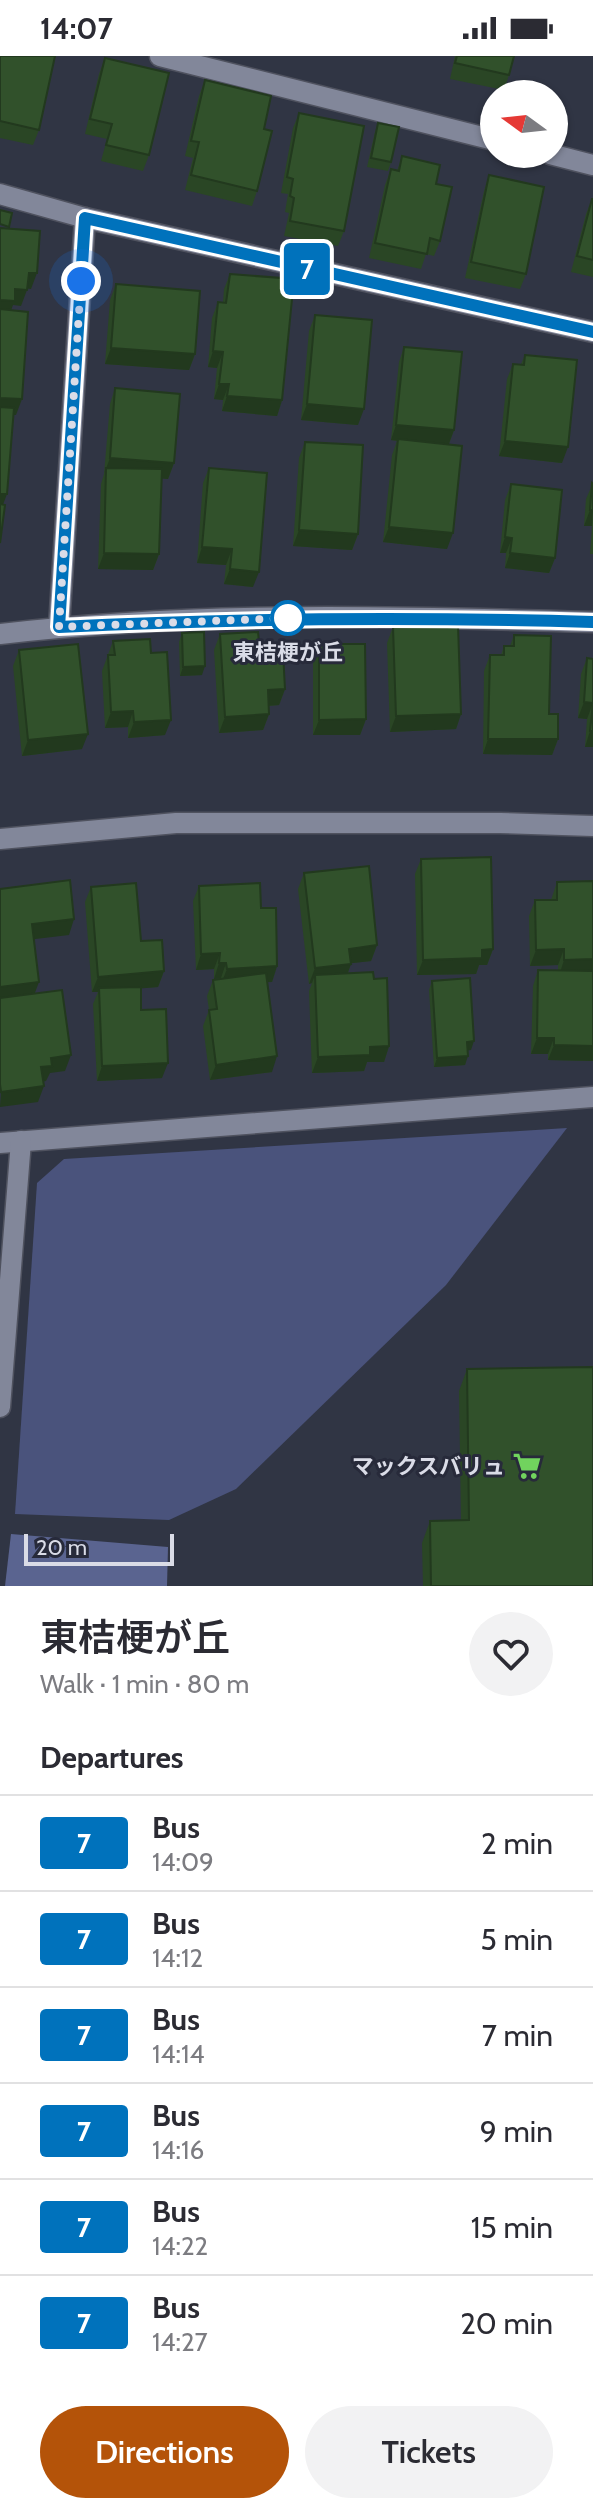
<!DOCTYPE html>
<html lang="en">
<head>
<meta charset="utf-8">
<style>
  :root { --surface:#fff; --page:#f2f2f3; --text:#2b2b33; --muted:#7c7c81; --line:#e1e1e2; --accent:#b45309 }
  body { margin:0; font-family:Cabin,"Noto Sans JP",sans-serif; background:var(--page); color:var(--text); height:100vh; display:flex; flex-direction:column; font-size:30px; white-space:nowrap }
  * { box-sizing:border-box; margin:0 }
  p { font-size:26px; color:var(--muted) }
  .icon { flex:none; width:44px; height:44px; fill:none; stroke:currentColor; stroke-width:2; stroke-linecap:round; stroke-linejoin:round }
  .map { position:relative; height:1530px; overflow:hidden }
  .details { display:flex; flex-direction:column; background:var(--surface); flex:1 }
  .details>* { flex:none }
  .badge { padding:0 16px; border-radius:6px; font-size:28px; line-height:52px }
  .needle { width:52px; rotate:285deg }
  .buttons { position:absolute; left:480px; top:24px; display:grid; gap:16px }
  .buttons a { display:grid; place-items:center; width:88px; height:88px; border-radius:50%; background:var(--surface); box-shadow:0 2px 6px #0004; font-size:40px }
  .scale { position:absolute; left:24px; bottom:20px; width:150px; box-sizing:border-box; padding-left:8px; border:4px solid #dadce7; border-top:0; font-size:22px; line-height:28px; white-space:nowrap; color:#dadce7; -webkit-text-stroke:6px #272a3a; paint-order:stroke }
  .you { position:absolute; width:40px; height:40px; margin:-20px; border:6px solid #fff; border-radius:50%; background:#1a73e8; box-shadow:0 0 0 12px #1a73e833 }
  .map>.badge { position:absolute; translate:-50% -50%; box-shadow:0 0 0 4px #fff }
  h2 { padding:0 40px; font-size:30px; line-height:72px }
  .round { display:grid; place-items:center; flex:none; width:84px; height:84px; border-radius:42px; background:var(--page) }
  .head { display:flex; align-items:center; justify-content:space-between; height:136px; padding:0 40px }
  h1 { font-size:38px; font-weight:600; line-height:60px }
  .cta { display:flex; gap:16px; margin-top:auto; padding:16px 40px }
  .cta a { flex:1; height:92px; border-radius:48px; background:var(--accent); color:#fff; font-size:32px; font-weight:600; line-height:92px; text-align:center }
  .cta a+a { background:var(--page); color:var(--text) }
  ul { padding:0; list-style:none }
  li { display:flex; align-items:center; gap:24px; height:96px; padding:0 40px; border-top:2px solid var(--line) }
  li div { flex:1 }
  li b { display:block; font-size:30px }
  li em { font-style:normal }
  li .badge { min-width:88px; font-weight:700; text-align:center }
  .status { display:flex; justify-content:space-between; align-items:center; height:56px; padding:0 40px; background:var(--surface); direction:ltr }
  .status svg { height:22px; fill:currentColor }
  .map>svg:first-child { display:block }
</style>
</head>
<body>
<div class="status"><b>14:07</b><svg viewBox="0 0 49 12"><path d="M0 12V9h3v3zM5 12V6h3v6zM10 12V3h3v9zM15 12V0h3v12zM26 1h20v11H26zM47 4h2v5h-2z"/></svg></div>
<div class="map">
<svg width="593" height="1530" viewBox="0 0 593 1530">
  <rect width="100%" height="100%" fill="#303544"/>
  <path fill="#4a537c" d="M567,1072L446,1229L236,1433L169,1464L15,1458L37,1127L64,1103Z"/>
  <path fill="#5a6490" d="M11,1478L168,1491L167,1530H5Z"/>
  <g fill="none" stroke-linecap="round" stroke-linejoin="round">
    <defs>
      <g id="street">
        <path d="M160,0L494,84"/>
        <path d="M550,98L593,109"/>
        <path d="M0,138L85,162L593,276"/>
        <path d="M59,571L85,162"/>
        <path d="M0,578C196,555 396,560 593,566"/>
        <path d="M0,1087L593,1041"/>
        <path d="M0,1351L21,1085"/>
      </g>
      <path id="secondary" d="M0,783L176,767H500L593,770"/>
    </defs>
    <use href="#street" stroke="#4f525f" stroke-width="23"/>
    <use href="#secondary" stroke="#4f525f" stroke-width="23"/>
    <use href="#street" stroke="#82879a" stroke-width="20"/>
    <use href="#secondary" stroke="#82879a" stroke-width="20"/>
  </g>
  <g fill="#2a4625">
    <path d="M0,0L39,74L33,89L0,82Z"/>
    <path d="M455,0H514L509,19L504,34L450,23Z"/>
    <path d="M105,2L149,99L143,115L101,105L107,83L85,78L99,18Z"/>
    <path d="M205,24L264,73L257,135L252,150L185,134L193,102L185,100L199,40Z"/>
    <path d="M299,57L344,175L338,190L284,180L289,157L285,156L288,138L281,137L293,72Z"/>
    <path d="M378,67L391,106L388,115L367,111L375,76Z"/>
    <path d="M402,100L436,128L440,185L434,200L426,198L421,213L369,202L385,129L391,113L397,115Z"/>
    <path d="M489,119L526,218L520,233L465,222L484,135Z"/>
    <path d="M592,143H593V221L571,216L586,158Z"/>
    <path d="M230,218L282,344L277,360L222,355L223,344L214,343L217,312L208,311L212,262L218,246H223L224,233Z"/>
    <path d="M116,228L195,298L189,314L105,308L110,244Z"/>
    <path d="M315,259L358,369L301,364L309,275Z"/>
    <path d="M404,291L454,374L449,388L447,493L383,486L392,399L397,385L391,384L399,306Z"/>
    <path d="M525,299L562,407L499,400L507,323L513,308H521Z"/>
    <path d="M115,332L174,407L168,423L162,422L159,498L153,514L98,513L101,428L104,418L110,348Z"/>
    <path d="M305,386L358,478L352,494L293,490L299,402Z"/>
    <path d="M209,412L253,531L224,528L226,509L197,507L203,427Z"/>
    <path d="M593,422V498H590L592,470H584L586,443L593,427Z"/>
    <path d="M511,428L555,502L549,517L505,512L506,497H500L505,444Z"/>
    <path d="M393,571L461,658L456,673L390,676L387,587Z"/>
    <path d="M182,577L202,619L180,620L179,586Z"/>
    <path d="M220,578L260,596L285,633L279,649L269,650V658L263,674L219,677L214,594Z"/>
    <path d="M514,579L549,658L558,683L552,699L483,698L484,615L490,599H501L504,590H510Z"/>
    <path d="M113,585L151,597L165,679L128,682V671L105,672L102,615Z"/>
    <path d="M319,588L366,663L360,679H313V604Z"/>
    <path d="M19,594L82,693L22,700L13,610Z"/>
    <path d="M587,602L593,603V691H585L587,663L578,662L581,618Z"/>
    <path d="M421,803L493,893L487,909H479L476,918L417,919L415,818Z"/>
    <path d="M304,817L377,889L371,905L351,907L348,917L389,990L384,1006H367L364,1015L312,1017L309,935L312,927L309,928L298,833Z"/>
    <path d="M593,825V1005L548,1004V998H531L533,930L538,914L558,915V909L530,910L529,860L535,844H551L557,826Z"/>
    <path d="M199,830L261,852L277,910L272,926H267L272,1016L210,1024L203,970L209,954L207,940L213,924L221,922L214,923V913L196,914L193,845Z"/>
    <path d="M91,831L141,885L164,915L158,931L141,932V954L162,1022L97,1025L93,948L98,936H92L85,846Z"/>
    <path d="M432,925L471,994H468L465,1009L434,1011L429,934Z"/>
    <path d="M467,1313L593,1530H423L422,1487L430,1465H461L459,1335Z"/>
  </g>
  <g fill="#22391e">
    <path d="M29,217H37L31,233L24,232Z"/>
    <path d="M15,233L27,234L21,250L13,249L9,260H0V244Z"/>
    <path d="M111,292L195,298L189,314L105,308Z"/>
    <path d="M213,295L223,296L217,312L208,311Z"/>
    <path d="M219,328H229L223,344L214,343Z"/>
    <path d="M227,340L282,344L277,360L222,355Z"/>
    <path d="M0,342L22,343L16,359L0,358Z"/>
    <path d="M307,348L364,353L358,369L301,364Z"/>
    <path d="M396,369L454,374L448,390L391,384Z"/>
    <path d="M505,385L568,391L562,407L499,400Z"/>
    <path d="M110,402L174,407L168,423L106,418V412L104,418Z"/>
    <path d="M0,438H7L1,454H0Z"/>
    <path d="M590,454H593L592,470H584Z"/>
    <path d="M389,471L453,477L447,493L383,486Z"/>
    <path d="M299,474L358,478L352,494L293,490Z"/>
    <path d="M505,481L512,482L506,497H500Z"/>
    <path d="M202,491L232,493L226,509L197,507Z"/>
    <path d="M104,497L159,498L153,514L98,513Z"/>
    <path d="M510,497L555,502L549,517L505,512Z"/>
    <path d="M230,513L259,516L253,531L224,528Z"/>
    <path d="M205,610L202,619L180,620L183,611Z"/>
    <path d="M285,633L279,649L263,650L268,634Z"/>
    <path d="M584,646L593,647L587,663L578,662Z"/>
    <path d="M133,655L128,671L105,672L111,656Z"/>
    <path d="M269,658L263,674L219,677L225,661Z"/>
    <path d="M461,658L456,673L390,676L396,660Z"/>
    <path d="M366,663L360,679H313L319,664Z"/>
    <path d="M171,664L165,679L128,682L134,666Z"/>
    <path d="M590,675H593V691H585Z"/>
    <path d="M88,678L82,693L22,700L28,684Z"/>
    <path d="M488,683H558L552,699L483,698Z"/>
    <path d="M74,863L69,879L27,884L32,868Z"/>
    <path d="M377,889L371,905L344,908L349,893Z"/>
    <path d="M493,893L487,909H479L476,918L417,919L423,904L482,894Z"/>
    <path d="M564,893L558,909L530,910L536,894Z"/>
    <path d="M220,897L214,913L196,914L201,898Z"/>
    <path d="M593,903V919L559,920L564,904Z"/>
    <path d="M219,907H226L221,922L214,923Z"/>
    <path d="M351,908L345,924L315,919L312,927L309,928L315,912Z"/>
    <path d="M277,910L272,926L221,928L227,913Z"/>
    <path d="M164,915L158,931L99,936V932L98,936H92L98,921Z"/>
    <path d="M39,926L33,942L0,946V931Z"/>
    <path d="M537,982H554L548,998H531Z"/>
    <path d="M474,985L471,994L464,995L467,986Z"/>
    <path d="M554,989L593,990V1005L548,1004Z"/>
    <path d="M389,990L384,1006H367L364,1015L312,1017L318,1001L370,991Z"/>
    <path d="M71,999L65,1015L50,1017L46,1025L36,1027L41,1011L51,1002Z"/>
    <path d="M277,1000L272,1016L210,1024L216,1009Z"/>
    <path d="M468,1000L465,1009L434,1011L437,1002Z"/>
    <path d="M168,1007L162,1022L97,1025L102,1010Z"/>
    <path d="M44,1030L38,1046L0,1051L1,1036Z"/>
  </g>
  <g fill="#31512b" stroke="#22391e" stroke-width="2">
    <path d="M0,0H55L39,74L0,65Z"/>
    <path d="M457,0H514L509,19L455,7Z"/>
    <path d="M105,2L169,17L149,99L106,89L112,68L90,63Z"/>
    <path d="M205,24L271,40L264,73L272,75L257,135L191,119L199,86L191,85Z"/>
    <path d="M299,57L364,70L344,175L290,165L294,142L290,140L293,123L287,121Z"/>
    <path d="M378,67L399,71L391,106L371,102Z"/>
    <path d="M402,100L440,109L436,128L452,131L440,185L430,182L427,198L375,187L391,113L399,115Z"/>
    <path d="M489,119L544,131L526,218L471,206Z"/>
    <path d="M592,143H593V204L577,200Z"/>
    <path d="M0,154L12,157L9,171L0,168Z"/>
    <path d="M0,172L40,175L37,217H29L27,234L15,233V245L0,244Z"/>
    <path d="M230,218L294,223L282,344L227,340L229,328H219L223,296L213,295L218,246L226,247Z"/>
    <path d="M116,228L200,235L195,298L111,292Z"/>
    <path d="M0,253L28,256L22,343L0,342Z"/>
    <path d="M315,259L372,264L364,353L307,348Z"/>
    <path d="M404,291L462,296L454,374L396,369Z"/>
    <path d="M525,299L577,304L568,391L505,385L513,308L524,309Z"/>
    <path d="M115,332L180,338L174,407L110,402Z"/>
    <path d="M0,351L14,352L7,438H0Z"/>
    <path d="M398,383L462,390L453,477L389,471Z"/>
    <path d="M305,386L363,389L358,478L299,474Z"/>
    <path d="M106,412L162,413L159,498L104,497Z"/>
    <path d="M209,412L267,417L259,516L230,513L232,493L202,491Z"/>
    <path d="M592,427L593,428V454H590Z"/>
    <path d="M511,428L562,434L555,502L510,497L512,482L505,481Z"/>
    <path d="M0,448L5,449L0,487Z"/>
    <path d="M458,569L461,658L396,660L393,571Z"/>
    <path d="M204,576L205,610L183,611L182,577Z"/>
    <path d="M258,576L260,596H283L285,633L268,634L269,658L225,661L220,578Z"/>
    <path d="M514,579L551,580L549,658H558V683H488L490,599H504V590H514Z"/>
    <path d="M150,583L151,597L167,596L171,664L134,666L133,655L111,656L108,599H115L113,585Z"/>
    <path d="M78,588L88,678L28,684L19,594Z"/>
    <path d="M319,588H365L366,663L319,664Z"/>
    <path d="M587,602L593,603V675H590L593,647L584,646Z"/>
    <path d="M491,801L493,893L482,894V902L423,904L421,803Z"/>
    <path d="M369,810L377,889L349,893L351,908L315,912L304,817Z"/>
    <path d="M70,824L74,863L32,868L39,926L0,931V833Z"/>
    <path d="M593,825V903L564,904V893L536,894L535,844H557V826Z"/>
    <path d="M136,827L141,885L162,884L164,915L98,921L91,831Z"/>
    <path d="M260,827L261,852H276L277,910L227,913L226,907H219L220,897L201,898L199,830Z"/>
    <path d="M538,914L593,915V990L554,989V982H537Z"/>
    <path d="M373,916L374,923L387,922L389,990L370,991V999L318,1001L315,919Z"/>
    <path d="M266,917L277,1000L216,1009L209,954L217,953L213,924Z"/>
    <path d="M470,922L474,985L467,986L468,1000L437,1002L432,925Z"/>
    <path d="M141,931V954L166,953L168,1007L102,1010L99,932Z"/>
    <path d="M62,934L71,999L51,1002L52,1010L41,1011L44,1030L1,1036L0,1028V942Z"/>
    <path d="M593,1311V1530H431L430,1465L469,1464L467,1313Z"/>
  </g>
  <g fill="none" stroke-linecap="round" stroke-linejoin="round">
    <defs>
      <path id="line" d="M593,276L85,162L59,571C238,562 415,561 593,566"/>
    </defs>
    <use href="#line" stroke="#fff" stroke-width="18"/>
    <use href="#line" stroke="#0072bc" stroke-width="12"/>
    <path stroke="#dadce7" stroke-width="8" stroke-dasharray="0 14.4" d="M81,225L59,571L288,562"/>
  </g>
  <defs>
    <symbol id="supermarket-bare" viewBox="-9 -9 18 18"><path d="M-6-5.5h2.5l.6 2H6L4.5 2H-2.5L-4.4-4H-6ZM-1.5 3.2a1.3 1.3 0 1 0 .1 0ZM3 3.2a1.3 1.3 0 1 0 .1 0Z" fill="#71d35e" stroke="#272a3a" stroke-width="2.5" paint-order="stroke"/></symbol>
  </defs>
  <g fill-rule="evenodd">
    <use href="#supermarket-bare" x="507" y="1390" width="40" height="40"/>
  </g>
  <circle fill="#fff" stroke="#0072bc" stroke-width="4" cx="288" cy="562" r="16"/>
  <g text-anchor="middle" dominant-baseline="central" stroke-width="6" stroke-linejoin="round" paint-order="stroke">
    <g font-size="22" font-weight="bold" fill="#dadce7" stroke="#272a3a">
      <text x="288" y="596">東桔梗が丘</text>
    </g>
    <g font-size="22" font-weight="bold" fill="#dadce7" stroke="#272a3a" text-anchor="end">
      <text x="505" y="1410">マックスバリュ</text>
    </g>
  </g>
</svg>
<div class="buttons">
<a><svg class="needle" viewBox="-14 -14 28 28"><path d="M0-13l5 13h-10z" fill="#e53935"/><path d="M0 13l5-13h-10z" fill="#7c7c81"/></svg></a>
</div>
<div class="scale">20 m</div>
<div class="you" style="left:81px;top:225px"></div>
<b class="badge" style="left:307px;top:213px;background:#0072bc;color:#fff">7</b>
</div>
<section class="details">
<div class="head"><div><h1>東桔梗が丘</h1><p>Walk · 1 min · 80 m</p></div><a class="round"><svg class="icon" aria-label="heart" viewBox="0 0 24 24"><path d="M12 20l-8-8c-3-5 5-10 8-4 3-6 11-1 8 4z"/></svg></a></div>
<h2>Departures</h2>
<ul>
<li><span class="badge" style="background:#0072bc;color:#fff">7</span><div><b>Bus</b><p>14:09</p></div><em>2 min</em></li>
<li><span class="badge" style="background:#0072bc;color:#fff">7</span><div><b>Bus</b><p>14:12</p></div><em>5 min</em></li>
<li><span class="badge" style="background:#0072bc;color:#fff">7</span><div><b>Bus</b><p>14:14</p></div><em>7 min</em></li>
<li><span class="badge" style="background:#0072bc;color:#fff">7</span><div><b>Bus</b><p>14:16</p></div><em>9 min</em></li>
<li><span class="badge" style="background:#0072bc;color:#fff">7</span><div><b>Bus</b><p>14:22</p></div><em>15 min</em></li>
<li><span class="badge" style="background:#0072bc;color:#fff">7</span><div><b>Bus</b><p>14:27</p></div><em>20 min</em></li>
</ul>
<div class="cta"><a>Directions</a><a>Tickets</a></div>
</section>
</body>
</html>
